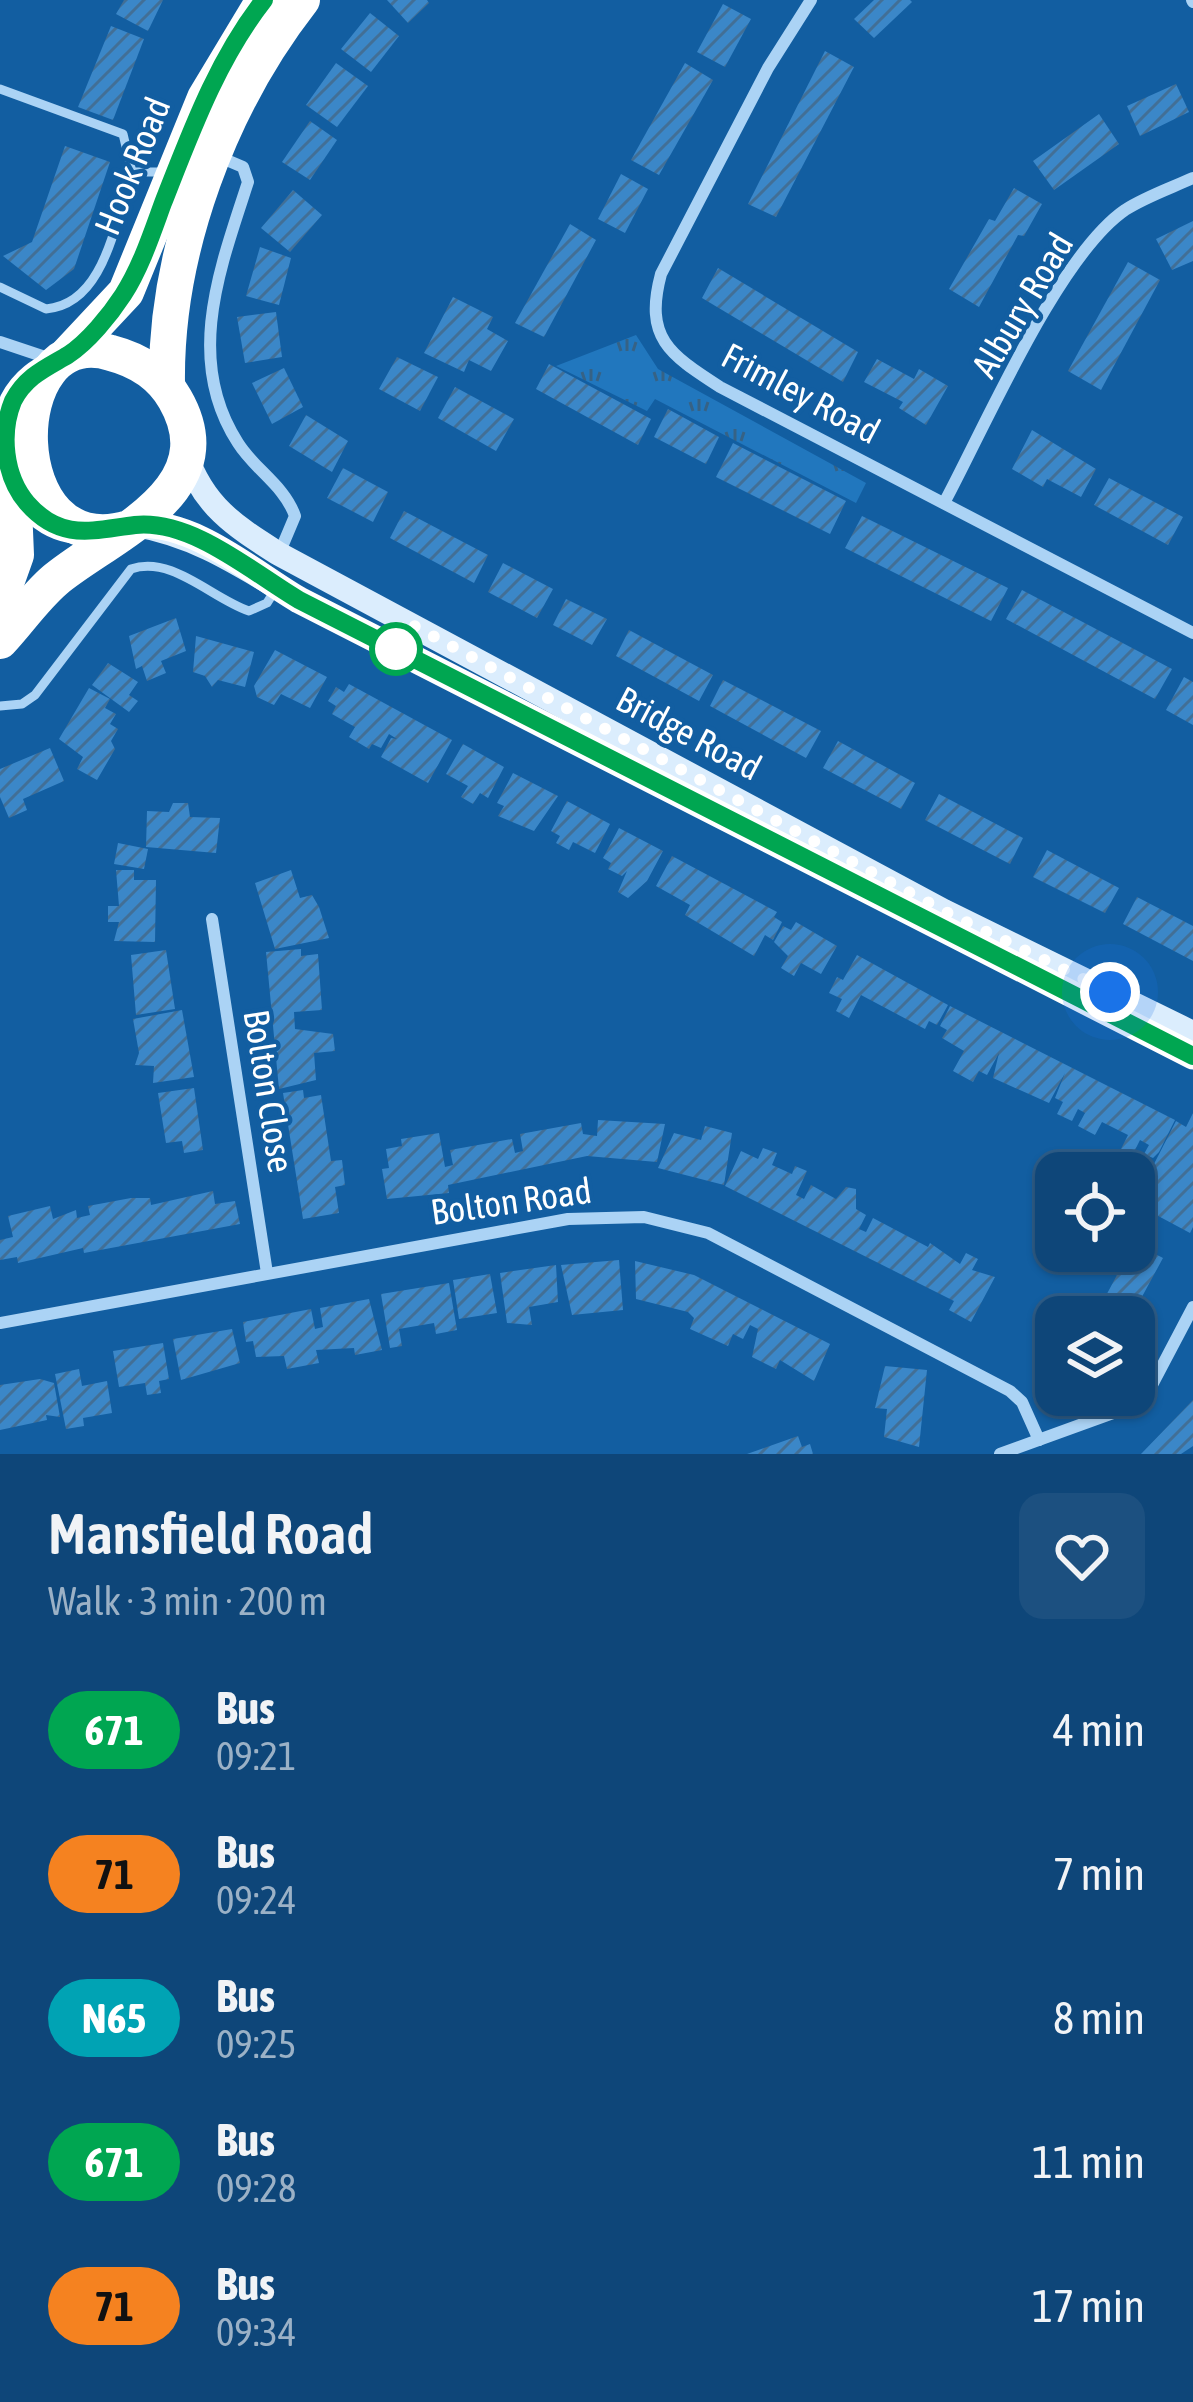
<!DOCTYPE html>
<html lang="en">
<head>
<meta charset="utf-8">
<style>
  :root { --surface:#0e4679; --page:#1c5080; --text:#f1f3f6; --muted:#9bb1c6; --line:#2e5e8a }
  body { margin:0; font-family:"Asap Condensed",sans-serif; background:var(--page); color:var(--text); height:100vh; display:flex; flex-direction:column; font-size:45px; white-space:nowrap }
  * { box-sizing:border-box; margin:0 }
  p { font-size:39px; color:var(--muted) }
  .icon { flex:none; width:66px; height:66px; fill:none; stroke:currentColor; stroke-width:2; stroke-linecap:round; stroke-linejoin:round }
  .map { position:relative; height:1454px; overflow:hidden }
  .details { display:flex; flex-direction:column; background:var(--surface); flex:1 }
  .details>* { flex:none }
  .badge { padding:0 24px; border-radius:39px; font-size:42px; line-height:78px }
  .fabs { position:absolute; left:1035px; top:1152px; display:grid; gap:24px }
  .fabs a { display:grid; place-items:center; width:120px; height:120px; border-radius:24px; background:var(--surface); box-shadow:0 3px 9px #0004,0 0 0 3px var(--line); font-size:60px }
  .you { position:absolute; width:60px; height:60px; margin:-30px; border:9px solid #fff; border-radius:50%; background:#1a73e8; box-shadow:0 0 0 18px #1a73e833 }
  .map>.badge { position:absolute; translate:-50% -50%; box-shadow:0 0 0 6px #fff }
  .round { display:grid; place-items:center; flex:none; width:126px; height:126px; border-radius:24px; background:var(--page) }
  .head { display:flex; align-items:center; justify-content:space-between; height:204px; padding:0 48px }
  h1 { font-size:57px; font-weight:600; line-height:90px }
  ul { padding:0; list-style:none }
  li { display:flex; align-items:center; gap:36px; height:144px; padding:0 48px }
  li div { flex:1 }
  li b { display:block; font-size:45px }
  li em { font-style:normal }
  li .badge { min-width:132px; font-weight:700; text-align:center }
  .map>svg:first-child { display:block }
</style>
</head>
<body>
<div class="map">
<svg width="1193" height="1454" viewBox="0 0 1193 1454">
  <defs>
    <pattern id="grass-tufts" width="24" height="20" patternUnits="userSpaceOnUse" patternTransform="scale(3)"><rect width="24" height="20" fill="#2177be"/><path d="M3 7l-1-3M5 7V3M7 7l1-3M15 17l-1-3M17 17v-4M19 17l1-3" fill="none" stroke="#366285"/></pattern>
    <pattern id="building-hatch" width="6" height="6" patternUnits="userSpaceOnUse" patternTransform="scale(3)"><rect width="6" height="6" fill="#3b87c8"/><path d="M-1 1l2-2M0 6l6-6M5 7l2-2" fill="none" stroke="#426f96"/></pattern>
  </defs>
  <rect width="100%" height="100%" fill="#125ea1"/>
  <path fill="url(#grass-tufts)" d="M636,335L658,369L866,483L856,503L655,399L647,411L556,366Z"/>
  <g fill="url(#building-hatch)">
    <path d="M124,0H163L148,31L116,14Z"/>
    <path d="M387,0H427L429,3L408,23Z"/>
    <path d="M874,0H910L912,2L874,38L854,19Z"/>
    <path d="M723,4L751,19L725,67L697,52Z"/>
    <path d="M370,13L399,36L371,72L341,49Z"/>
    <path d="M111,26L144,39L113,120L78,107Z"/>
    <path d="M825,51L854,67L776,217L748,204Z"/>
    <path d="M336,63L368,86L337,127L306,105Z"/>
    <path d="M685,63L713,80L659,175L631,160Z"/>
    <path d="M1176,84L1189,112L1140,136L1127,106Z"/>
    <path d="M1099,114L1119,144L1054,190L1033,161Z"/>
    <path d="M310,121L337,140L310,180L282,162Z"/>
    <path d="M65,146L110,162L74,269L46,290L3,256L32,242Z"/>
    <path d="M621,174L648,189L625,233L598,219Z"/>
    <path d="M1014,188L1042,204L1024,236L1018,235L979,307L949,289L989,219L995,221Z"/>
    <path d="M293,190L322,215L290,252L261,228Z"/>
    <path d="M1193,221V261L1172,270L1156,239Z"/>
    <path d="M570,224L596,240L544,337L515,323Z"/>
    <path d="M260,247L291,258L279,305L246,296Z"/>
    <path d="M1128,262L1160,280L1101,390L1068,371Z"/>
    <path d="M718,268L858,352L843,382L702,298Z"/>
    <path d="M453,297L493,317L487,329L508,341L491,371L469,360L464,372L424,353Z"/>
    <path d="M276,312L282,357L245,363L237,317Z"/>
    <path d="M397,357L438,377L420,411L379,389Z"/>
    <path d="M877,359L914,379L919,369L948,386L926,425L899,408L903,402L864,382Z"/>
    <path d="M549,364L651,419L638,445L536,389Z"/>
    <path d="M284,368L303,407L272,424L252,383Z"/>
    <path d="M455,387L514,419L496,451L438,418Z"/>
    <path d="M668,409L719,437L706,464L654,437Z"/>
    <path d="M306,415L348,441L332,472L289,446Z"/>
    <path d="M1032,430L1096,469L1081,497L1047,479L1043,487L1012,469Z"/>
    <path d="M733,443L846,501L830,534L716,477Z"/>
    <path d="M343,468L388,492L373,522L327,498Z"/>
    <path d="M1109,478L1183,517L1168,545L1094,505Z"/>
    <path d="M404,511L488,555L474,583L390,538Z"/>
    <path d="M862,516L1008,588L991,621L845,548Z"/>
    <path d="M503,563L553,589L537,618L488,592Z"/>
    <path d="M1022,590L1172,669L1155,699L1006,619Z"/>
    <path d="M566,599L607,619L592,645L553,625Z"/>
    <path d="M176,618L186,651L161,661L166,673L147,681L142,666L136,669L129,636Z"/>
    <path d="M629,630L713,675L699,701L616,656Z"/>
    <path d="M196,636L254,652L245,687L218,680L212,687L205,676L193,672Z"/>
    <path d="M275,650L327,677L310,708L281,694L274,705L257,697L254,686Z"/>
    <path d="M108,663L138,682L129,695L138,701L129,712L92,685Z"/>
    <path d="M1184,677L1193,682V725L1166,710Z"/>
    <path d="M723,680L821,731L806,758L710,706Z"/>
    <path d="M349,684L452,740L428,783L381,757L391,738L397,739L389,734L381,748L372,744L369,749L349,737L355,727L332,714L336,706L328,701L336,687L344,692Z"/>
    <path d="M89,688L110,699L105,708L116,714L110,724L118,729L111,741L115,749L97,780L77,769L83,757L59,739Z"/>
    <path d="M838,741L915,783L901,809L823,768Z"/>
    <path d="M463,744L504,767L488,798L480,793L473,804L461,797L468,786L446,774Z"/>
    <path d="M50,748L64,781L23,799L27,810L9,818L0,797V769Z"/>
    <path d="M513,773L558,796L534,831L498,816L504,806L497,803Z"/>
    <path d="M939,794L1023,838L1010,864L925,820Z"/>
    <path d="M567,801L610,824L595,853L573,842L569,850L556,843L560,836L551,831Z"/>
    <path d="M173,803H188L190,817L220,818L216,853L146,847L147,811L169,812Z"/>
    <path d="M619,828L663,851L647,881L628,898L618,892L627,871L622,876L608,869L611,863L603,858Z"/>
    <path d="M118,843L148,849L144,869L114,864Z"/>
    <path d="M1047,850L1119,888L1105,913L1033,877Z"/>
    <path d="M672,856L777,912L774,917L782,922L773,940L765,935L754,956L685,915L690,905L656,886Z"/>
    <path d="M116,870H134V880H156L155,942L114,941L119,922H108V906H119Z"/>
    <path d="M291,870L300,898L312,895L319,907L329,938L275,949L255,883Z"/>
    <path d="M1137,897L1193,926V961L1123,924Z"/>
    <path d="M796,922L837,946L821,974L801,963L794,976L781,968L788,956L774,942L783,926L791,930Z"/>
    <path d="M301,949V956L318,954L322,1010L294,1012L295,1029L333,1034L335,1051L314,1053L316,1080L279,1089L266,952Z"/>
    <path d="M166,950L175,1009L136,1015L131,955Z"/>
    <path d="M857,955L948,1005L937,1025L929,1021L925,1029L861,995L849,1018L836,1011L842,999L829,993L837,977L843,980Z"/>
    <path d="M950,1006L1175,1120L1159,1152L1153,1158L1144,1154L1149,1145L1140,1140L1132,1156L1120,1151L1128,1135L1102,1122L1095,1135L1078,1126L1085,1113L1078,1109L1072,1121L1057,1114L1063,1102L1055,1098L1065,1073L1049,1103L993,1078L999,1053L987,1075L979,1071L973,1082L953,1071L964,1051L942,1038L947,1030L940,1026Z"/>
    <path d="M182,1010L194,1077L153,1083L154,1066L135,1065L139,1053L133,1019Z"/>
    <path d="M194,1088L203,1150L184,1153L182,1141L166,1143L158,1093Z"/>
    <path d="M303,1090L304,1098L321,1095L331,1161L342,1160L345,1185L335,1187L339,1213L303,1219L283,1093Z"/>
    <path d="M1193,1113V1227L1190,1233L1134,1203L1176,1121L1186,1127Z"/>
    <path d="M598,1120L665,1124L657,1162L587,1156L448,1185L449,1193L387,1199L382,1169L389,1168L386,1149L402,1146L401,1139L439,1133L445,1167L453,1165L450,1150L512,1139L515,1153L523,1151L520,1134L581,1123L583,1134L597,1136Z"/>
    <path d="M705,1126L732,1133L724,1185L658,1168L674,1133L701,1140Z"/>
    <path d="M763,1148L777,1153L772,1165L792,1174L795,1166L807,1171L796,1195L804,1199L811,1185L836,1199L846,1187L856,1189V1209L866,1215L859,1229L866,1232L873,1218L928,1247L930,1243L960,1264L966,1253L978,1259L972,1270L995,1277L971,1322L949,1310L954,1301L725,1186L741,1151L758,1159Z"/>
    <path d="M213,1191L215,1204L235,1201L240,1224L84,1253L83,1248L18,1263L17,1257L0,1260V1240L13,1237L8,1216L50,1206L53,1219L76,1210L77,1218L90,1215L88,1206L131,1198H150L151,1205Z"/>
    <path d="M1134,1243L1163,1258L1131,1317H1078L1088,1298L1101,1305L1117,1275L1106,1270L1116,1251H1134Z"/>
    <path d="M619,1260L623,1310L572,1315L561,1265Z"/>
    <path d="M635,1261L694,1275L830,1344L814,1381L780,1360L776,1369L752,1357L758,1329L750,1325L743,1339L733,1334L728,1346L690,1329L694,1318L688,1312L636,1299Z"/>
    <path d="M556,1265L558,1302L529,1307L532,1325L507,1323L500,1273Z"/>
    <path d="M490,1274L497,1313L459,1319L453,1280Z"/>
    <path d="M449,1283L457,1330L436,1334L434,1323L399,1329L402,1346L390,1348L381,1294Z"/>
    <path d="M369,1299L382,1350L355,1355L354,1348L316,1350L319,1363L287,1369L284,1356L256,1357L253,1341L246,1342L243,1322L311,1309L315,1329L323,1327L320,1308Z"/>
    <path d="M232,1329L240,1363L181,1380L173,1339Z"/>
    <path d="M163,1343L169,1379L159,1381L161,1393L147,1395L145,1383L119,1387L113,1351Z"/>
    <path d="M885,1366L927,1370L919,1447L884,1437L887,1409L875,1408Z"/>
    <path d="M79,1369L82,1386L107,1381L112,1413L83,1418L84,1426L66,1429L55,1374Z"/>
    <path d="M40,1379L54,1383L60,1417L46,1415L47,1420L0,1430V1385Z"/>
    <path d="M1193,1400V1446L1181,1454H1141Z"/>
    <path d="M798,1436L802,1447L810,1444L813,1454H747Z"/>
  </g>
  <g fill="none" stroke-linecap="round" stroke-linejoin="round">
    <g stroke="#abd3f5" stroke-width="9">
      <path d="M0,89L123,134L132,172"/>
      <path d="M0,287L46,309C106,304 115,219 132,172H164"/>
      <path d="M0,706L22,704L35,695L131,569C172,555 211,598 249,611L267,603L277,587"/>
    </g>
    <g stroke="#abd3f5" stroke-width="12">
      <path d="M811,0L768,68L661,274C644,338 669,354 720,387L1193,633"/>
      <path d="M1192,0L1193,2"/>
      <path d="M217,156L243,167L248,182C220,268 184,360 238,443C255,470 284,485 295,516L279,554"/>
      <path d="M0,342L54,360"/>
      <path d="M0,450L6,462"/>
      <path d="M944,503C985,427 1058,256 1125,210C1145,197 1171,188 1193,178"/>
      <path d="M212,919L267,1273"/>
      <path d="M0,1323L568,1219L644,1217L708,1233L1010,1391L1022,1402L1039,1440"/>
      <path d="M1000,1454L1135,1405L1151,1387L1193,1307"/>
    </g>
    <g stroke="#dbedfd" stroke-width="24">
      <path d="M186,455C204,507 235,526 279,554L944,911L1193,1033"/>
      <path d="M136,525C199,536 244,568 299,600L1193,1056"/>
    </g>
    <g stroke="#fff" stroke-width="36">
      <path d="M68,354L126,292L205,98L264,0"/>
      <path d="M167,384C165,251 220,105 302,0"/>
      <path d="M0,600L16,555L13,483"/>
      <path d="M0,641C18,622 34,598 55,580C109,535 228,491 175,399C161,374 138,360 111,353C0,319 0,567 129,528"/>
    </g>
  </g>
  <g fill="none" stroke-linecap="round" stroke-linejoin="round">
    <defs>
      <path id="line" d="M264,0C217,60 191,132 163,203C152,233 141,267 123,295C110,315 88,342 68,355C46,368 26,376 13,401C0,433 4,476 27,503C61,542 93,530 135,525C192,519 253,573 299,600L1193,1056"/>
    </defs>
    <use href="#line" stroke="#fff" stroke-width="27"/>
    <use href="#line" stroke="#00a651" stroke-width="18"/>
    <path stroke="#fff" stroke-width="12" stroke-dasharray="0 21.6" d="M396,649L403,620L944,911L1110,992"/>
  </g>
  <circle fill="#fff" stroke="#00a651" stroke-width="6" cx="396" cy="649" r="24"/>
  <g text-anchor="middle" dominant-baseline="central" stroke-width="9" stroke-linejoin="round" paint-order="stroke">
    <g font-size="36" fill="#fff" stroke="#125ea1">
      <text transform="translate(132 166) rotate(-68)">Hook Road</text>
      <text transform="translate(1022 305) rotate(-59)">Albury Road</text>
      <text transform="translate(801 393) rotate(28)">Frimley Road</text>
      <text transform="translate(689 733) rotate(28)">Bridge Road</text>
      <text transform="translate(269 1091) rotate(81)">Bolton Close</text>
      <text transform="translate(511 1201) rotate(-8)">Bolton Road</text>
    </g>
  </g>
</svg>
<div class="fabs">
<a><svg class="icon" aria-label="locate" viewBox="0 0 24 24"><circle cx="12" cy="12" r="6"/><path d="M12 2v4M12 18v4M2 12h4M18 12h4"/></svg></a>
<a><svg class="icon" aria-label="layers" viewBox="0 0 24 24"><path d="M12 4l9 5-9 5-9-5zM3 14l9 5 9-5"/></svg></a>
</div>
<div class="you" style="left:1110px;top:992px"></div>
</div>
<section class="details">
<div class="head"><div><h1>Mansfield Road</h1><p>Walk · 3 min · 200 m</p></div><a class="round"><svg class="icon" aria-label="heart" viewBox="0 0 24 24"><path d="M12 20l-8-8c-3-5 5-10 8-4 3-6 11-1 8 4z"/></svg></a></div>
<ul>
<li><span class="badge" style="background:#00a651;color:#fff">671</span><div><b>Bus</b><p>09:21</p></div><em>4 min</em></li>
<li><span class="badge" style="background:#f58220;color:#111">71</span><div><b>Bus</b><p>09:24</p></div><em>7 min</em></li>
<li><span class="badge" style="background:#00a3b4;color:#fff">N65</span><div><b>Bus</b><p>09:25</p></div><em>8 min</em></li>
<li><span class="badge" style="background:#00a651;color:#fff">671</span><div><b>Bus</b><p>09:28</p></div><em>11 min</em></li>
<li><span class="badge" style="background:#f58220;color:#111">71</span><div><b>Bus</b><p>09:34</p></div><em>17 min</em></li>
</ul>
</section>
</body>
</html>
